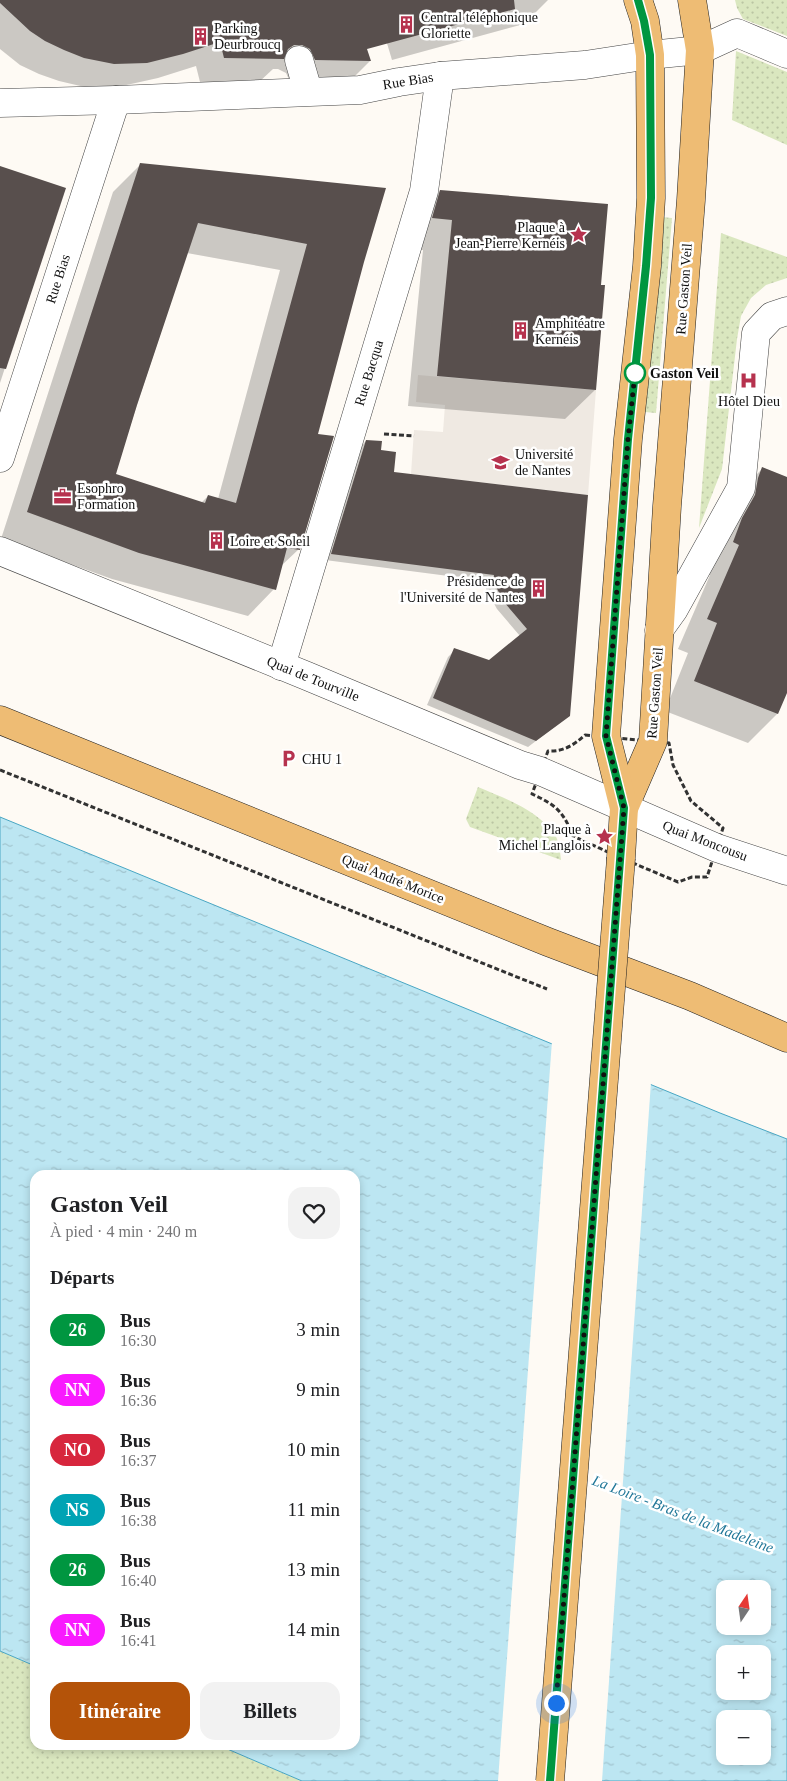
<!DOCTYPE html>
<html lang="fr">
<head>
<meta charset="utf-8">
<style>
  :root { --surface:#fff; --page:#f2f2f2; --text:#202124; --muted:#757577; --accent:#b45309 }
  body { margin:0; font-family:"Times New Roman",serif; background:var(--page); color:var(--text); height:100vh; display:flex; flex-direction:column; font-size:19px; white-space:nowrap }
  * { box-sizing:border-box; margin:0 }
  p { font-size:16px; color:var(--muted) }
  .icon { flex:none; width:28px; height:28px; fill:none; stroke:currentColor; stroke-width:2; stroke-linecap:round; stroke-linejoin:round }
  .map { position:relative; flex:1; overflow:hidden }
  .side { position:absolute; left:30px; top:1170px; width:330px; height:580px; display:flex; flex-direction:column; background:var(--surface); border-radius:15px; box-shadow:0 2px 8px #0003 }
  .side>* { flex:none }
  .badge { padding:0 10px; border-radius:16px; font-size:18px; line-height:32px }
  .needle { width:32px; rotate:13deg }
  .tools { position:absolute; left:716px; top:1580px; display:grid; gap:10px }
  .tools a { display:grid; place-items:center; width:55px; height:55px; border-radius:10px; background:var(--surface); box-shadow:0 2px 8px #0003; font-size:25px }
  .you { position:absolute; width:25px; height:25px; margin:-12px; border:4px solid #fff; border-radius:50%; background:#1a73e8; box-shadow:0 0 0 8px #1a73e833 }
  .map>.badge { position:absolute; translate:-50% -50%; box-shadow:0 0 0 2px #fff }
  h2 { padding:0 20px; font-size:19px; line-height:45px }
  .round { display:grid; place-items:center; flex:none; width:52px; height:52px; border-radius:15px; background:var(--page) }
  .overview { display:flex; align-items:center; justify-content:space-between; height:85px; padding:0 20px }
  h1 { font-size:24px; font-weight:700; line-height:38px }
  .action { display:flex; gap:10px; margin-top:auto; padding:10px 20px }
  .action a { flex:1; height:58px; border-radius:15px; background:var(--accent); color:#fff; font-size:20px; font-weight:700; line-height:58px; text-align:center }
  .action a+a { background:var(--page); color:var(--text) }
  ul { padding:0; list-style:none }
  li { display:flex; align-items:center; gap:15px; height:60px; padding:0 20px }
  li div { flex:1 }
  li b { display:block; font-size:19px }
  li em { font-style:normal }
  li .badge { min-width:55px; font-weight:700; text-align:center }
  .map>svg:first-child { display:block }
</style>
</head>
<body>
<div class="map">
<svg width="787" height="1781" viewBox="0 0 787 1781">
  <defs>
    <pattern id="grass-dots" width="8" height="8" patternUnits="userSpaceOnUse" patternTransform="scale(1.25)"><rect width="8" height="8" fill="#dae7bf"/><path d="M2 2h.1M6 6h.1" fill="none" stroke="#bac5a3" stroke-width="1.8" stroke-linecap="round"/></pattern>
    <pattern id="water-ripples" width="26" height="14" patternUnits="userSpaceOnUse" patternTransform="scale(1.25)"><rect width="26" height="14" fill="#bce6f2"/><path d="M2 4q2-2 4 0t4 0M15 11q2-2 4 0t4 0" fill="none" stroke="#a1c4ce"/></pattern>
  </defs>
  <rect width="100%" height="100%" fill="#fefaf4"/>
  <g fill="url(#grass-dots)">
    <path d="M735,0H787V36L743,19L737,8Z"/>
    <path d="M736,51L787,72V145L732,120Z"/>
    <path d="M661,217L672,218L656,413L645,412Z"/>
    <path d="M721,233L787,257V278L766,285L751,298L741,316L737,339L722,469L699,528Z"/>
    <path d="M478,787C506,799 539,810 556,837C560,844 560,853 561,860L470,827L466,819Z"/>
    <path d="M0,1651L35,1666V1745H218L302,1781H0Z"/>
  </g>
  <path fill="#efe9e2" d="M418,375L596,390L588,495L411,474L414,430L443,432L445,405L416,402Z"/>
  <path fill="url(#water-ripples)" stroke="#49a6c3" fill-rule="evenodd" d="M0,817L720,1113L787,1139V1781H302L218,1745H355V1175H35V1666L0,1651ZM725,1589H762V1626H725ZM725,1654H762V1691H725ZM725,1719H762V1756H725Z"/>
  <path fill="#fefaf4" d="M552,1041L651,1082L602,1781H498Z"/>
  <g fill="#0003" fill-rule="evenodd">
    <path d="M0,0H349L370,61L346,85L291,84L286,73L278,69H273L258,83L200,82L196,66L158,78L122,86L89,88L59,81L39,74L20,65L0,49Z"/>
    <path d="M374,0H548L524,24L392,60Z"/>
    <path d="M140,165L363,262L316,435L299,549L280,567L274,589L248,616L112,579L1,539L113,192ZM187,253L280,270L218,499L208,496L201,503L114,475Z"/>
    <path d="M0,168L64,188L0,383Z"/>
    <path d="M440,191L600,286L595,390L565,419L408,406L423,250L403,247L411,221Z"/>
    <path d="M366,441L379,451L393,473L587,496L569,715L561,722L528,747L427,705L448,657L455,650L489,661L520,636L497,609L486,589L487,581L325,560L359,448Z"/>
    <path d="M763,468L787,478V693H786L777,714L748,743L665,711L688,653L678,649L710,575L704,572L733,498Z"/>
  </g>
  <g fill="#584f4d" fill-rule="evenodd">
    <path d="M0,0H514L515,9L367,49L371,61L315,60L310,49L302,45H294L288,49L284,59L224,58L220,42L183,54L147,63L114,64L84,58L64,50L45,41L30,31L0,3Z"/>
    <path d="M140,163L386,188L364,262L318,434L334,436L300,550L287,548L276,590L139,553L27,512ZM198,223L307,244L236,503L208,495L205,503L116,474L137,405Z"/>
    <path d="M0,166L66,188L6,369L0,368Z"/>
    <path d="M440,190L608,204L601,285H605L596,390L437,376L452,220L432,218Z"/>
    <path d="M366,440L382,441L381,450L396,452L394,472L588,495L570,716L536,741L433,698L454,648L489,660L527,629L504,602L493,581L494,575L331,554Z"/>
    <path d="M762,467L787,477V693L778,714L694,681L717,623L707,619L739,545L733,542L742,518L755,495L758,478Z"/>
  </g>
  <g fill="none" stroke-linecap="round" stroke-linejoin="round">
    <defs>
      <g id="minor">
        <path d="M299,60L308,91"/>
        <path d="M0,103L116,100L360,90L399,82L440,76L585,65L650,55L700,50L737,33L787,54"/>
        <path d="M0,458L116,100"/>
        <path d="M0,551L307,676L520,765L540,771L717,848L787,871"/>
        <path d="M659,630L674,609L741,488L756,333L772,316L787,311"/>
        <path d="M281,666L424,191L440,76"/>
      </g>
      <g id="major">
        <path d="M0,720L548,942L690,996L787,1038"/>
        <path d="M624,808L653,741L667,506L691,200L700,50L692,0"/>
        <path d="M621,858L624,808L606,736L628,439L647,266L651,198L650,55L645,21L638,0"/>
      </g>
    </defs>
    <use href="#minor" stroke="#434343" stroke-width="29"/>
    <use href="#major" stroke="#212121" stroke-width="29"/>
    <g stroke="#323232" stroke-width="3" stroke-dasharray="5 2.5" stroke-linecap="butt">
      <path d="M384,434L414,436"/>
      <path d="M585,735L669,743L673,765L691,801L723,828L707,877H692L678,882L621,858L573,836C563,811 556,805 532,794L548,751C563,752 574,745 585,735Z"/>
      <path d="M0,770L547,989"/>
    </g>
    <use href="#minor" stroke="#fff" stroke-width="28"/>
    <use href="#major" stroke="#eebc74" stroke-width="28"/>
    <defs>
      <path id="major-bridge" d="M550,1781L621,858"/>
    </defs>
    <use href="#major-bridge" stroke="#212121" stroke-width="29" stroke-linecap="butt"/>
    <use href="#major-bridge" stroke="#eebc74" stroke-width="28"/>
  </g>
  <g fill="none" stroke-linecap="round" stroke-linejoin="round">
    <defs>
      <path id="line" d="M550,1781L624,808L606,736L628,439L646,266L651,198L650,55L644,21L638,0"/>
    </defs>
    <use href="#line" stroke="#fff" stroke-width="11"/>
    <use href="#line" stroke="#009640" stroke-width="8"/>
    <path stroke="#101010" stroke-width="5" stroke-dasharray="0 9" d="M556,1703L624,808L606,736L628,439L635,373"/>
  </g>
  <defs>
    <symbol id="building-bare" viewBox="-9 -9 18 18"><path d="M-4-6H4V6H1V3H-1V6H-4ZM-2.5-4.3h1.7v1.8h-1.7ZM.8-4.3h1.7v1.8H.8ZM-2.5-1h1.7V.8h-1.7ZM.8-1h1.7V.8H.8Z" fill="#b6324e" stroke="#fff" stroke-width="2.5" paint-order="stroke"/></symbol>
    <symbol id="sight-bare" viewBox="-9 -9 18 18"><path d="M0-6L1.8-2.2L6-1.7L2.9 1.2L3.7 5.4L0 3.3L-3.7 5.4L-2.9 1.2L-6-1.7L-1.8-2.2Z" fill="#b6324e" stroke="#fff" stroke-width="2.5" paint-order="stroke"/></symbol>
    <symbol id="hospital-bare" viewBox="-9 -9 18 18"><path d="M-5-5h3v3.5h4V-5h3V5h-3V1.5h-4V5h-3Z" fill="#b6324e" stroke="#fff" stroke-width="2.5" paint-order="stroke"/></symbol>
    <symbol id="university-bare" viewBox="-9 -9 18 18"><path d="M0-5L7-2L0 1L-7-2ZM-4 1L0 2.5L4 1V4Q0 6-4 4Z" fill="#b6324e" stroke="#fff" stroke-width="2.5" paint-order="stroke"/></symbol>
    <symbol id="office-bare" viewBox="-9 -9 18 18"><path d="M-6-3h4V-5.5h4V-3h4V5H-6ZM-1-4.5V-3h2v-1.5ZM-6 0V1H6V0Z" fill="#b6324e" stroke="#fff" stroke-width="2.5" paint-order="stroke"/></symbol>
    <symbol id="parking-bare" viewBox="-9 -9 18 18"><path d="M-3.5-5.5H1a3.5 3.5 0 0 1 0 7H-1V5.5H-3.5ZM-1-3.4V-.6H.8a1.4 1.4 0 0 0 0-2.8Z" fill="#b6324e" stroke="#fff" stroke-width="2.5" paint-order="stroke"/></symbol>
  </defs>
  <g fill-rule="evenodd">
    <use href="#building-bare" x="394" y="12" width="25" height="25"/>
    <use href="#building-bare" x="188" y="24" width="25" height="25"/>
    <use href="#sight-bare" x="566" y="222" width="25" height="25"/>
    <use href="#building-bare" x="508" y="318" width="25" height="25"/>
    <use href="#hospital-bare" x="736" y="368" width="25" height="25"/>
    <use href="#university-bare" x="488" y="450" width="25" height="25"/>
    <use href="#office-bare" x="50" y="484" width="25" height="25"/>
    <use href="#building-bare" x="204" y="528" width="25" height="25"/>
    <use href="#building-bare" x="526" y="576" width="25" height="25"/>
    <use href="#parking-bare" x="276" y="746" width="25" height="25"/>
    <use href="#sight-bare" x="592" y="824" width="25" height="25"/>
  </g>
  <circle fill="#fff" stroke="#009640" stroke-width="2.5" cx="635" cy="373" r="10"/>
  <g text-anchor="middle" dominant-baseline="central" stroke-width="5" stroke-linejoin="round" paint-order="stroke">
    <g font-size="14" fill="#101010" stroke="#fff" text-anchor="start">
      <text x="421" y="17">Central téléphonique<tspan x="421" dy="16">Gloriette</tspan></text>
      <text x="214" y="28">Parking<tspan x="214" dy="16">Deurbroucq</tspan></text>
      <text x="565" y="227" text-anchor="end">Plaque à<tspan x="565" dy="16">Jean-Pierre Kernéis</tspan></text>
      <text x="535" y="323">Amphitéatre<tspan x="535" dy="16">Kernéis</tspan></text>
      <text x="749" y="401" text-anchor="middle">Hôtel Dieu</text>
      <text x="515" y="454">Université<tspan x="515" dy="16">de Nantes</tspan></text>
      <text x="77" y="488">Esophro<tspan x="77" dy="16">Formation</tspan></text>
      <text x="230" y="541">Loire et Soleil</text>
      <text x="524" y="581" text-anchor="end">Présidence de<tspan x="524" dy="16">l'Université de Nantes</tspan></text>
      <text x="302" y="759">CHU 1</text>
      <text x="591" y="829" text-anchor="end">Plaque à<tspan x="591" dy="16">Michel Langlois</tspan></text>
    </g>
    <g font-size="14" fill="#101010" stroke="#fff">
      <text transform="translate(408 81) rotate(-9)">Rue Bias</text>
      <text transform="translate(58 279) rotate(-72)">Rue Bias</text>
      <text transform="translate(684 289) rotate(-86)">Rue Gaston Veil</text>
      <text transform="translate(369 373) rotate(-73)">Rue Bacqua</text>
      <text transform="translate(313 679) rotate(22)">Quai de Tourville</text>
      <text transform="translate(655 693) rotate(-86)">Rue Gaston Veil</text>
      <text transform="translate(705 841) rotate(21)">Quai Moncousu</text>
      <text transform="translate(393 879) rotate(22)">Quai André Morice</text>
    </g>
    <g font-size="14" font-weight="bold" fill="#101010" stroke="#fff" text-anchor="start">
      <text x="650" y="373">Gaston Veil</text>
    </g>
    <g font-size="15" font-style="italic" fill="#227899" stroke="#fff">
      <text transform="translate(683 1514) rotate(21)">La Loire - Bras de la Madeleine</text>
    </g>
  </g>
</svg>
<div class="tools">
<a><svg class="needle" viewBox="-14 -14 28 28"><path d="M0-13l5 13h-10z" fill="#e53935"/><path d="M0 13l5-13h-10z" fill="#757577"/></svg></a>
<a>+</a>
<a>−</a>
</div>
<div class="you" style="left:556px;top:1703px"></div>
<section class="side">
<div class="overview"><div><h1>Gaston Veil</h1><p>À pied · 4 min · 240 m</p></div><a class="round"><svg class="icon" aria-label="heart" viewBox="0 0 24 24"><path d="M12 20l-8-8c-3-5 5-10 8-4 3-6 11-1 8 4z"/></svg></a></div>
<h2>Départs</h2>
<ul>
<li><span class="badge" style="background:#009640;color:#fff">26</span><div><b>Bus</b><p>16:30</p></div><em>3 min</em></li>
<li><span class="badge" style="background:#f91aff;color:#fff">NN</span><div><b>Bus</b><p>16:36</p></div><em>9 min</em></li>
<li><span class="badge" style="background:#d7263d;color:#fff">NO</span><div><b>Bus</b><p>16:37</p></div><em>10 min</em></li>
<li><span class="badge" style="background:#00a3b4;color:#fff">NS</span><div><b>Bus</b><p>16:38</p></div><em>11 min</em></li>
<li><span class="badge" style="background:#009640;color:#fff">26</span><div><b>Bus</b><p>16:40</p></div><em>13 min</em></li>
<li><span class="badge" style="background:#f91aff;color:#fff">NN</span><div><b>Bus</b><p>16:41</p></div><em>14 min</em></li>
</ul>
<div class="action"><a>Itinéraire</a><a>Billets</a></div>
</section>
</div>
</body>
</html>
